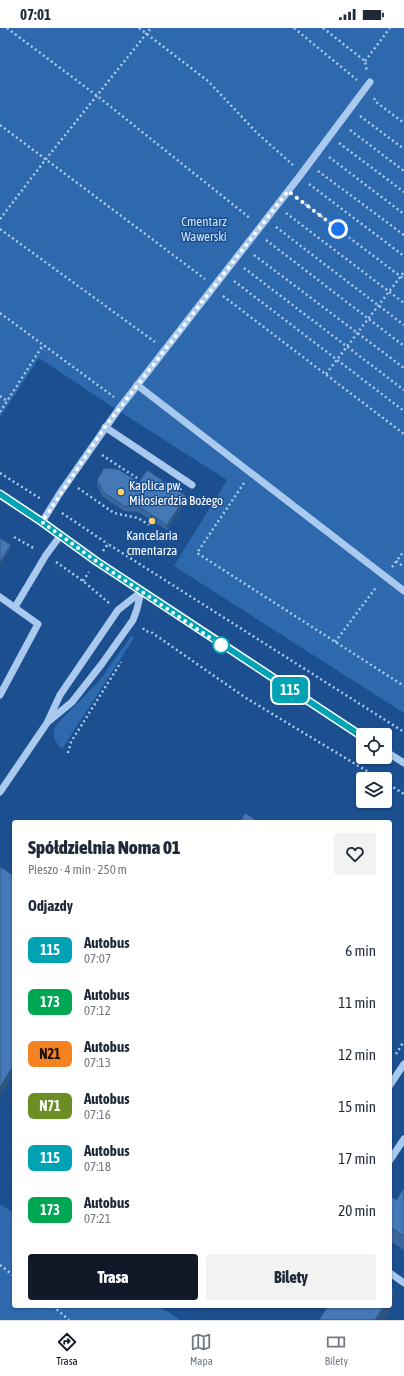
<!DOCTYPE html>
<html lang="pl">
<head>
<meta charset="utf-8">
<style>
  :root { --surface:#fff; --page:#f2f2f3; --text:#1f2937; --muted:#747a83; --line:#e0e1e3; --accent:#111827 }
  body { margin:0; font-family:"Asap Condensed",sans-serif; background:var(--page); color:var(--text); height:100vh; display:flex; flex-direction:column; font-size:15px; white-space:nowrap }
  * { box-sizing:border-box; margin:0 }
  p { font-size:13px; color:var(--muted) }
  .icon { flex:none; width:22px; height:22px; fill:none; stroke:currentColor; stroke-width:2; stroke-linecap:round; stroke-linejoin:round }
  .map { position:relative; flex:1; overflow:hidden }
  .drawer { position:absolute; left:12px; top:792px; width:380px; height:488px; display:flex; flex-direction:column; background:var(--surface); border-radius:4px; box-shadow:0 1px 3px #0004 }
  .drawer>* { flex:none }
  .badge { padding:0 8px; border-radius:6px; font-size:14px; line-height:26px }
  .tools { position:absolute; left:356px; top:700px; display:grid; gap:8px }
  .tools a { display:grid; place-items:center; width:36px; height:36px; border-radius:4px; background:var(--surface); box-shadow:0 1px 3px #0004; font-size:20px }
  .you { position:absolute; width:20px; height:20px; margin:-10px; border:3px solid #fff; border-radius:50%; background:#1a73e8; box-shadow:0 0 0 6px #1a73e833 }
  .map>.badge { position:absolute; translate:-50% -50%; box-shadow:0 0 0 2px #fff }
  h2 { padding:0 16px; font-size:15px; line-height:36px }
  .round { display:grid; place-items:center; flex:none; width:42px; height:42px; border-radius:4px; background:var(--page) }
  .summary { display:flex; align-items:center; justify-content:space-between; height:68px; padding:0 16px }
  h1 { font-size:19px; font-weight:800; line-height:30px }
  .cta { display:flex; gap:8px; margin-top:auto; padding:8px 16px }
  .cta a { flex:1; height:46px; border-radius:4px; background:var(--accent); color:#fff; font-size:16px; font-weight:800; line-height:46px; text-align:center }
  .cta a+a { background:var(--page); color:var(--text) }
  ul { padding:0; list-style:none }
  li { display:flex; align-items:center; gap:12px; height:52px; padding:0 16px }
  li div { flex:1 }
  li b { display:block; font-size:15px }
  li em { font-style:normal }
  li .badge { min-width:44px; font-weight:700; text-align:center }
  .status { display:flex; justify-content:space-between; align-items:center; height:28px; padding:0 20px; background:var(--surface); direction:ltr }
  .status svg { height:11px; fill:currentColor }
  .dock { display:flex; justify-content:space-around; align-items:center; height:56px; border-top:1px solid var(--line); background:var(--surface); font-size:11px; color:var(--muted) }
  .dock a { display:grid; justify-items:center; gap:2px }
  .dock .current { color:var(--accent) }
  .map>svg:first-child { display:block }
</style>
</head>
<body>
<div class="status"><b>07:01</b><svg viewBox="0 0 49 12"><path d="M0 12V9h3v3zM5 12V6h3v6zM10 12V3h3v9zM15 12V0h3v12zM26 1h20v11H26zM47 4h2v5h-2z"/></svg></div>
<div class="map">
<svg width="404" height="1292" viewBox="0 0 404 1292">
  <rect width="100%" height="100%" fill="#1b4f8f"/>
  <g fill="#2e69ad">
    <path d="M0,0H404V685L174,538L227,452L111,378L39,330L0,389Z"/>
    <path d="M131,608L134,610L62,721C55,714 51,707 56,697L100,652Z"/>
    <path d="M0,1176L14,1185V1278H159L180,1292H0Z"/>
  </g>
  <g fill="none" stroke-linecap="round" stroke-linejoin="round">
    <g stroke="#a9c9ee" stroke-width="2.5" stroke-dasharray="2 3" stroke-linecap="butt">
      <path d="M7,0L96,67L251,191"/>
      <path d="M139,0L208,53L257,105L293,137"/>
      <path d="M294,0L357,52"/>
      <path d="M323,0L365,33L367,44"/>
      <path d="M365,33L390,0"/>
      <path d="M374,70L376,74L404,95"/>
      <path d="M360,88L404,121"/>
      <path d="M0,97L205,251"/>
      <path d="M350,102L404,143"/>
      <path d="M339,115L404,164"/>
      <path d="M329,129L404,186"/>
      <path d="M318,143L404,207"/>
      <path d="M309,156L404,228"/>
      <path d="M297,170L404,251"/>
      <path d="M286,185L404,275"/>
      <path d="M0,191L46,131L151,0"/>
      <path d="M276,199L404,297"/>
      <path d="M0,201L155,314"/>
      <path d="M266,212L404,318"/>
      <path d="M254,227L404,340"/>
      <path d="M244,240L404,362"/>
      <path d="M234,253L404,383"/>
      <path d="M223,268L404,406"/>
      <path d="M0,285L114,369"/>
      <path d="M326,346L404,244"/>
      <path d="M0,368L7,373"/>
      <path d="M0,384L43,317"/>
      <path d="M102,427L137,450"/>
      <path d="M0,445L41,471"/>
      <path d="M244,455L197,525L404,658"/>
      <path d="M78,460L114,485L138,490L149,497"/>
      <path d="M62,485L108,516"/>
      <path d="M14,509L35,521"/>
      <path d="M103,523L108,516L404,704"/>
      <path d="M396,533L404,539"/>
      <path d="M56,534L83,553L109,575"/>
      <path d="M392,539L404,523"/>
      <path d="M83,553L89,544"/>
      <path d="M143,600L145,603L151,604L246,670L380,751"/>
      <path d="M335,614L377,558"/>
      <path d="M68,725L71,714L121,634"/>
      <path d="M385,754L404,766"/>
      <path d="M396,1026L404,1013"/>
      <path d="M0,1237L14,1248"/>
      <path d="M53,1278L69,1292"/>
    </g>
    <g stroke="#a9c9ee" stroke-width="7">
      <path d="M137,357L404,563"/>
      <path d="M105,399L192,457"/>
      <path d="M0,466L42,494L96,533L363,709"/>
      <path d="M42,494L60,465L118,382L299,149L370,54"/>
      <path d="M0,569L38,596L0,667"/>
      <path d="M15,579L46,527L60,508"/>
      <path d="M49,693L72,674L101,637L133,592L137,581L141,564"/>
      <path d="M385,723L404,735"/>
      <path d="M0,764L47,695L60,667L118,582L141,564"/>
      <path d="M390,1057L404,1036"/>
      <path d="M390,1132L404,1111"/>
      <path d="M390,1245L404,1255"/>
    </g>
  </g>
  <g fill="#3a679d">
    <path d="M97,452L139,454L186,473L167,502L138,484L124,483L103,469L97,458Z"/>
    <path d="M404,1160V1222L390,1213V1167L396,1172Z"/>
  </g>
  <g fill="#305480">
    <path d="M186,468V473L167,502V497Z"/>
    <path d="M11,517V520L0,537V534Z"/>
    <path d="M392,991V1005L390,1009V995Z"/>
    <path d="M14,1037V1046L0,1068V1059Z"/>
    <path d="M394,1262V1276L384,1292H375L384,1278H390V1268Z"/>
  </g>
  <g fill="#4478b7" stroke="#305480">
    <path d="M104,440L118,441L139,454L147,442L186,468L167,497L138,478H124L103,464L97,452Z"/>
    <path d="M0,510L11,517L0,534Z"/>
    <path d="M245,785L259,794H240Z"/>
    <path d="M1,839L14,848V1037L0,1059V840Z"/>
    <path d="M390,989L392,991L390,995Z"/>
    <path d="M404,1160V1208L390,1199V1167L396,1172Z"/>
    <path d="M390,1259L394,1262L390,1268Z"/>
    <path d="M328,1278H384L375,1292H319Z"/>
  </g>
  <g fill="none" stroke-linecap="round" stroke-linejoin="round">
    <defs>
      <path id="line" d="M0,466L42,494L96,533L363,709"/>
    </defs>
    <use href="#line" stroke="#fff" stroke-width="9"/>
    <use href="#line" stroke="#00a3b4" stroke-width="6"/>
    <path stroke="#fff" stroke-width="4" stroke-dasharray="0 7.2" d="M221,617L96,533L42,494L105,399L288,163L338,201"/>
  </g>
  <g fill="#ffd166" stroke="#1b4f8f" stroke-width="1.5">
    <circle cx="121" cy="464" r="4"/>
    <circle cx="152" cy="493" r="4"/>
  </g>
  <circle fill="#fff" stroke="#00a3b4" stroke-width="2" cx="221" cy="617" r="8"/>
  <g text-anchor="middle" dominant-baseline="central" stroke-width="3" stroke-linejoin="round" paint-order="stroke">
    <g font-size="13" fill="#cfe3fa" stroke="#1b4f8f">
      <text x="204" y="193">Cmentarz<tspan x="204" dy="15">Wawerski</tspan></text>
    </g>
    <g font-size="13" fill="#fff" stroke="#1b4f8f" text-anchor="start">
      <text x="129" y="457">Kaplica pw.<tspan x="129" dy="15">Miłosierdzia Bożego</tspan></text>
      <text x="152" y="507" text-anchor="middle">Kancelaria<tspan x="152" dy="15">cmentarza</tspan></text>
    </g>
  </g>
</svg>
<div class="tools">
<a><svg class="icon" aria-label="locate" viewBox="0 0 24 24"><circle cx="12" cy="12" r="6"/><path d="M12 2v4M12 18v4M2 12h4M18 12h4"/></svg></a>
<a><svg class="icon" aria-label="layers" viewBox="0 0 24 24"><path d="M12 4l9 5-9 5-9-5zM3 14l9 5 9-5"/></svg></a>
</div>
<div class="you" style="left:338px;top:201px"></div>
<b class="badge" style="left:290px;top:662px;background:#00a3b4;color:#fff">115</b>
<section class="drawer">
<div class="summary"><div><h1>Spółdzielnia Noma 01</h1><p>Pieszo · 4 min · 250 m</p></div><a class="round"><svg class="icon" aria-label="heart" viewBox="0 0 24 24"><path d="M12 20l-8-8c-3-5 5-10 8-4 3-6 11-1 8 4z"/></svg></a></div>
<h2>Odjazdy</h2>
<ul>
<li><span class="badge" style="background:#00a3b4;color:#fff">115</span><div><b>Autobus</b><p>07:07</p></div><em>6 min</em></li>
<li><span class="badge" style="background:#00a651;color:#fff">173</span><div><b>Autobus</b><p>07:12</p></div><em>11 min</em></li>
<li><span class="badge" style="background:#f58220;color:#111">N21</span><div><b>Autobus</b><p>07:13</p></div><em>12 min</em></li>
<li><span class="badge" style="background:#6b8e23;color:#fff">N71</span><div><b>Autobus</b><p>07:16</p></div><em>15 min</em></li>
<li><span class="badge" style="background:#00a3b4;color:#fff">115</span><div><b>Autobus</b><p>07:18</p></div><em>17 min</em></li>
<li><span class="badge" style="background:#00a651;color:#fff">173</span><div><b>Autobus</b><p>07:21</p></div><em>20 min</em></li>
</ul>
<div class="cta"><a>Trasa</a><a>Bilety</a></div>
</section>
</div>
<nav class="dock">
<a class="current"><svg class="icon" aria-label="directions" viewBox="0 0 24 24"><path d="M12 3l9 9-9 9-9-9zM9 14v-3h6M13 9l2 2-2 2"/></svg>Trasa</a>
<a><svg class="icon" aria-label="map" viewBox="0 0 24 24"><path d="M3 6l6-2 6 2 6-2v14l-6 2-6-2-6 2zM9 4v14M15 6v14"/></svg>Mapa</a>
<a><svg class="icon" aria-label="tickets" viewBox="0 0 24 24"><path d="M3 7h18v10H3zM15 7v10"/></svg>Bilety</a>
</nav>
</body>
</html>
